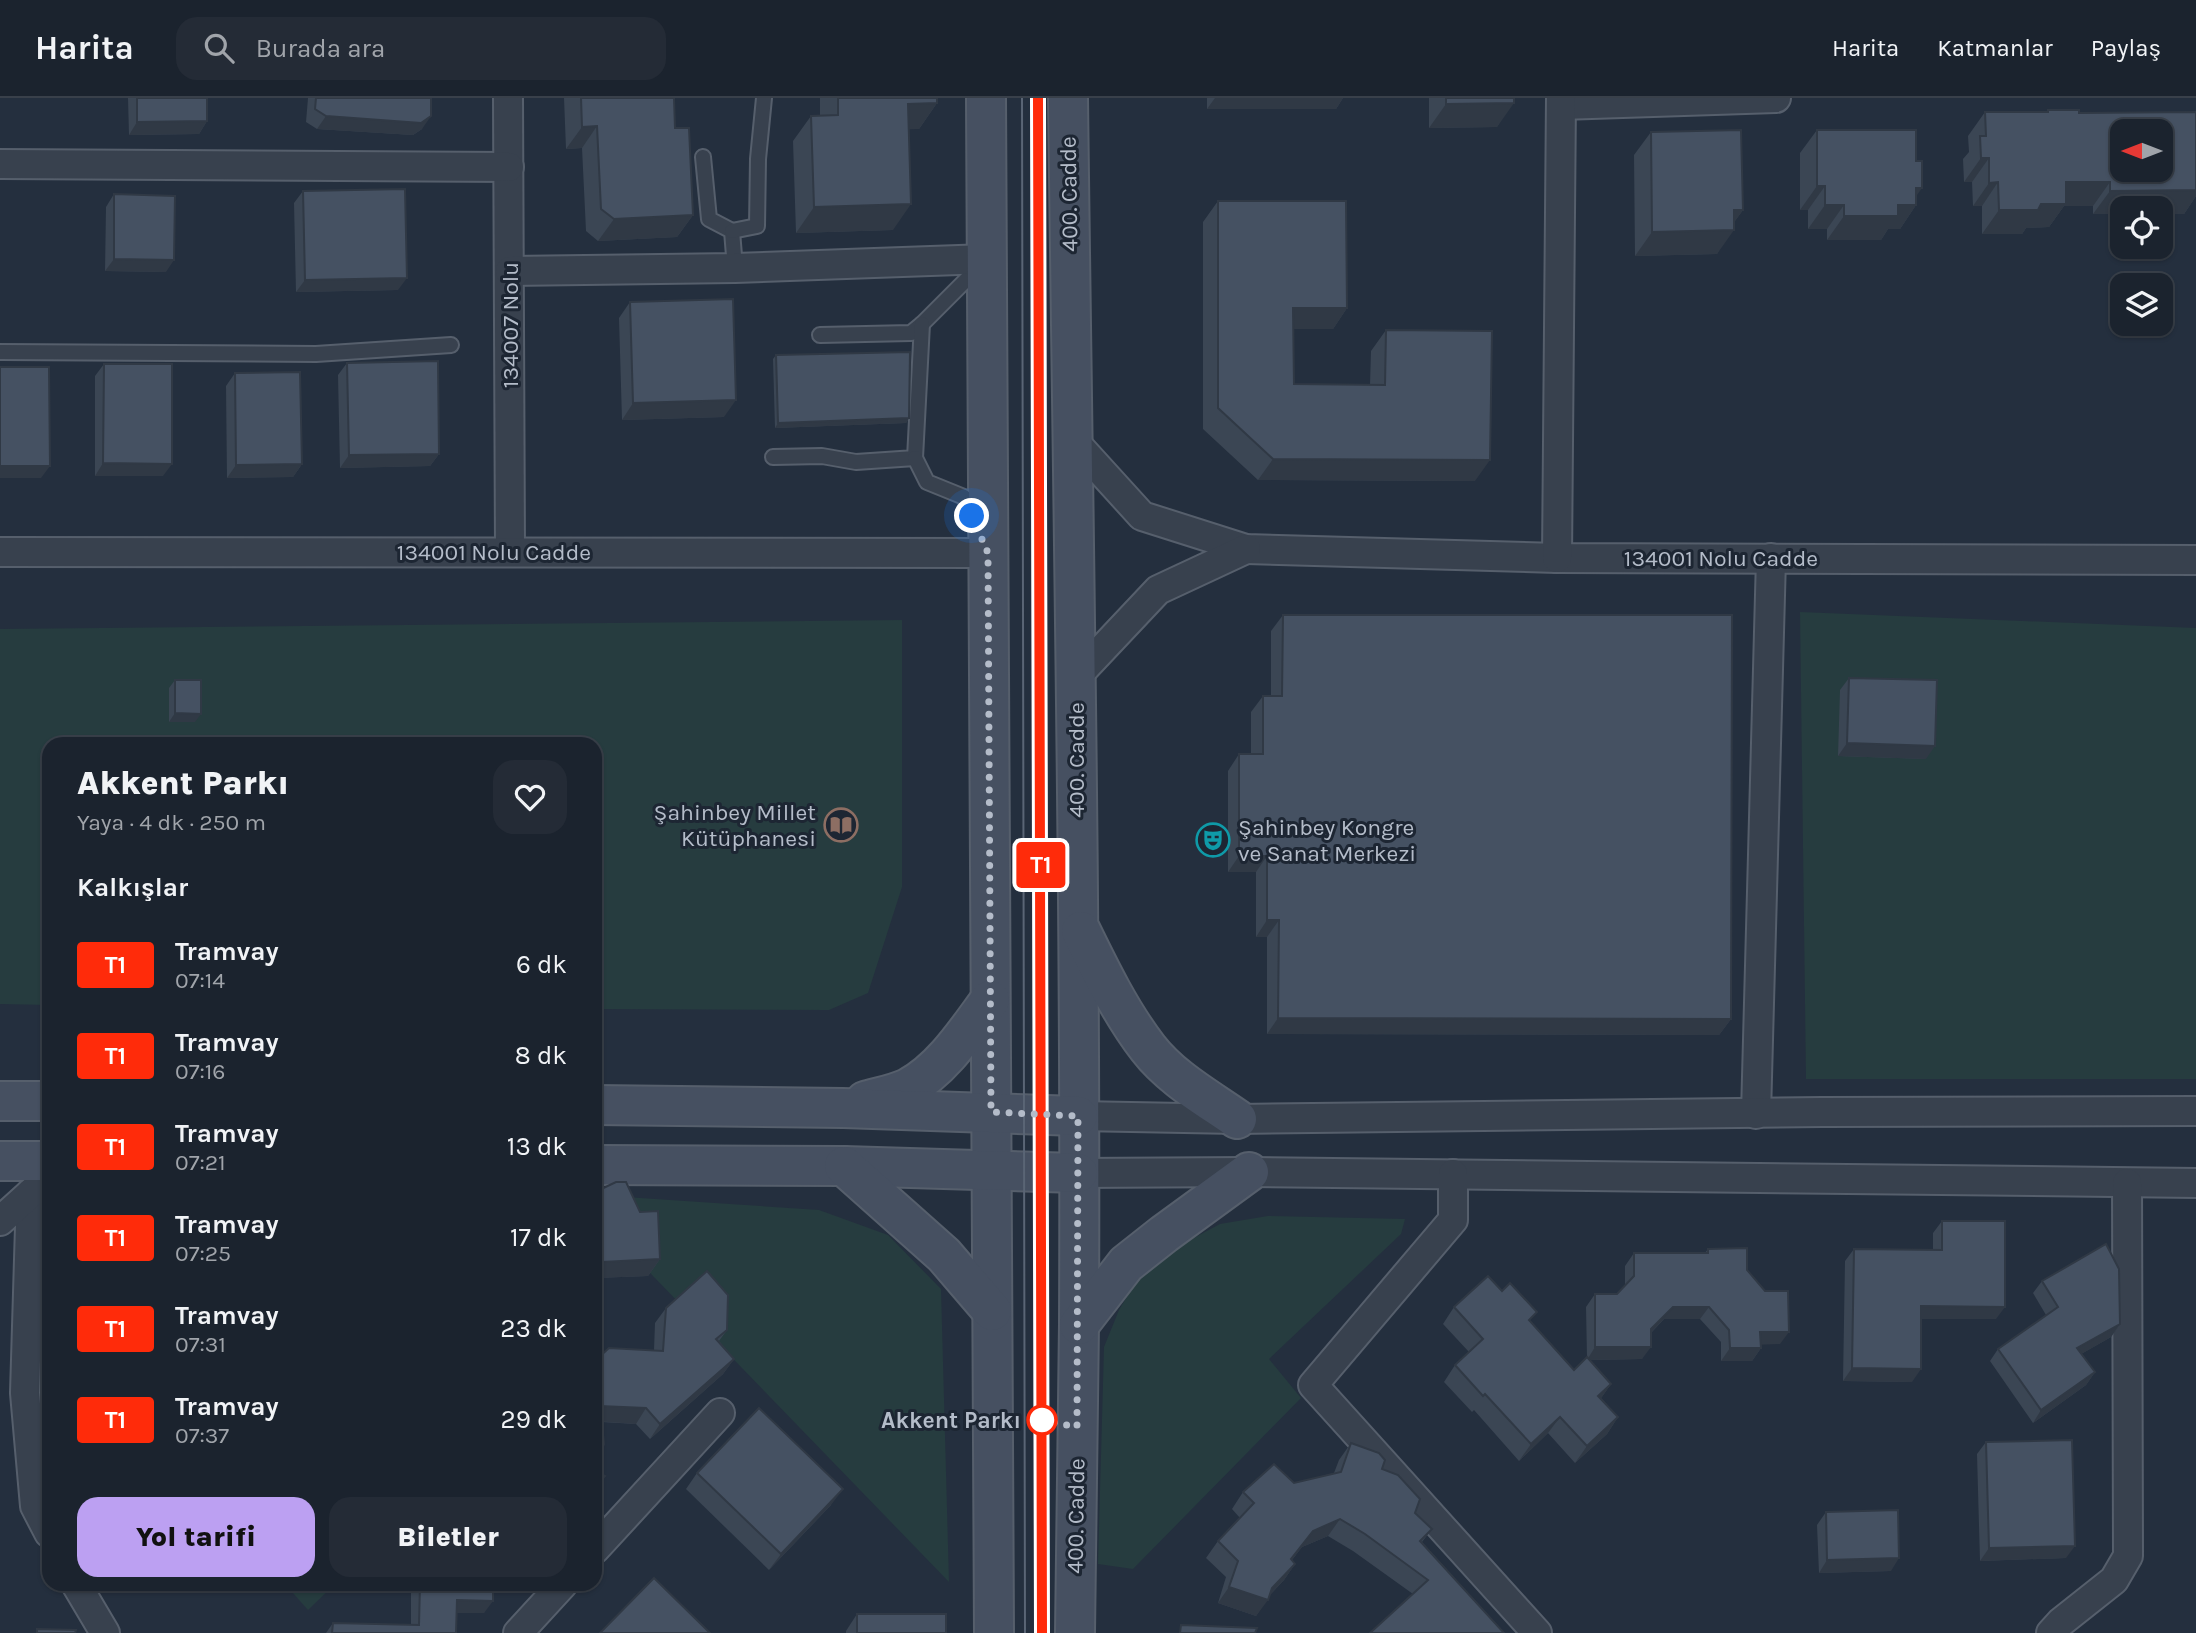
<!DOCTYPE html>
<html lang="tr">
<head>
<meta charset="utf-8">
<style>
  :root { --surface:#1b232e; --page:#242b36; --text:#f1f3f6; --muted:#a0a4aa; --line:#39404a; --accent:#bca0f2 }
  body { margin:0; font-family:Karla,sans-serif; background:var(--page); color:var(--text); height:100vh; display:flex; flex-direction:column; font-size:26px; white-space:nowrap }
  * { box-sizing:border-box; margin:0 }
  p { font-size:23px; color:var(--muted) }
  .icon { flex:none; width:38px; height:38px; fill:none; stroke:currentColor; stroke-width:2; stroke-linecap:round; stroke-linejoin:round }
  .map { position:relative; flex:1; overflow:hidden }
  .side { position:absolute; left:42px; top:639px; width:560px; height:854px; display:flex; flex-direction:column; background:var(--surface); border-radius:21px; box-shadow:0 2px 5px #0004,0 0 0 2px var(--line) }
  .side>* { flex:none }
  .badge { padding:0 14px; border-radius:5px; font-size:24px; line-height:46px }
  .needle { width:46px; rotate:270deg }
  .tools { position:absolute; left:2110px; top:21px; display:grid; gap:14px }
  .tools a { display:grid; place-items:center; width:63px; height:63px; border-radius:14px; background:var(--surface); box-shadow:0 2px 5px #0004,0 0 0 2px var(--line); font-size:35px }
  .you { position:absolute; width:35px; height:35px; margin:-18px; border:5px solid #fff; border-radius:50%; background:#1a73e8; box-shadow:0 0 0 10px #1a73e833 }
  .map>.badge { position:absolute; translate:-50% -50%; box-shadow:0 0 0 4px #fff }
  h2 { padding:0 35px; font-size:26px; line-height:63px }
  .round { display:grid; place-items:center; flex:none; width:74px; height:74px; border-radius:21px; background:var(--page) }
  .headline { display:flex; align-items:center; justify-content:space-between; height:119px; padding:0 35px }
  h1 { font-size:33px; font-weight:800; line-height:52px }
  .action { display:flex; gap:14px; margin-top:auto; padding:14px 35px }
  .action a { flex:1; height:80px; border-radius:21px; background:var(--accent); color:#111; font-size:28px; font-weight:800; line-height:80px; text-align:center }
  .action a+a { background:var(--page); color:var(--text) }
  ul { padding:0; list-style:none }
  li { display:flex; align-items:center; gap:21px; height:91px; padding:0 35px }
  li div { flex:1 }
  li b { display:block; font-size:26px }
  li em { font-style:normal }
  li .badge { min-width:77px; font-weight:700; text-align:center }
  header { display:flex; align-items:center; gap:42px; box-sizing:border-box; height:98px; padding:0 35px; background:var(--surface); border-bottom:2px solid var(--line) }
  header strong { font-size:33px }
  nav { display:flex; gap:38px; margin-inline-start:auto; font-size:24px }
  .search { width:490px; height:63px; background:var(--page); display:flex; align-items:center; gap:18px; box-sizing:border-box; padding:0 24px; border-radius:21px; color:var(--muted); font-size:26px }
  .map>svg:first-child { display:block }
</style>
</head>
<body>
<header>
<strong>Harita</strong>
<div class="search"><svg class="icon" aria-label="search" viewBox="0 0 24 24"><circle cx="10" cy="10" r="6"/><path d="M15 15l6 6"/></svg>Burada ara</div>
<nav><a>Harita</a><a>Katmanlar</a><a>Paylaş</a></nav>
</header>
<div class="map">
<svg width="2196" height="1535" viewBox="0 0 2196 1535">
  <rect width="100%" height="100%" fill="#242f3e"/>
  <g fill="#263c3f">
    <path d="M1800,514L2196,530V981H1806Z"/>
    <path d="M902,522V789L868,895L829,912L595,911V646H49V907L0,906V531Z"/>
    <path d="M595,1097L819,1112L888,1137L941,1191L949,1484L595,1118Z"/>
    <path d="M1268,1118L1405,1121L1401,1136L1269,1261L1301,1300L1133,1471L1098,1466L1104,1249L1119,1212L1147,1165L1220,1126Z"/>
    <path d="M285,1486H335L308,1512Z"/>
  </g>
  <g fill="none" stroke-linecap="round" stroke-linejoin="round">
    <defs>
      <g id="lane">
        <path d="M703,59L709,121L732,133L735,170"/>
        <path d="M732,133L757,128L758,61L764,0"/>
        <path d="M820,237L911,235L922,226L981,167"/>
        <path d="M0,254L316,256L451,247"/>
        <path d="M773,359L822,358L856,364L915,360L922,226"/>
        <path d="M915,360L927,384L964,399L976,427"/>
      </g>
      <g id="street">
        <path d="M508,0L510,453"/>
        <path d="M1561,7L1776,0"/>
        <path d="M0,66L509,69"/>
        <path d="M510,173L735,170L987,161"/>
        <path d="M1072,341L1142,418L1246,451L1557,460L2196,462"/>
        <path d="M0,454L988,455"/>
        <path d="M1557,460L1561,0"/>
        <path d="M1076,579L1158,492L1246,451"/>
        <path d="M1756,1016L1771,460"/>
        <path d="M1078,1018L1237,1021L1822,1014L2196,1013"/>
        <path d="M1078,1075L1249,1074L2196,1085"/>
        <path d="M1453,1076V1122L1313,1287L1537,1535"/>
        <path d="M31,1095L25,1295L35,1408L49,1435"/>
        <path d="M0,1123L40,1087"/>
        <path d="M595,1451L720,1315"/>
        <path d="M76,1486L105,1535"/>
        <path d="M518,1535L563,1486"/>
        <path d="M2051,1535L2061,1524L2114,1482L2128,1458L2127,1085"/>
      </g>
      <g id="secondary">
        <path d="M986,0L994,1535"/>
        <path d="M1068,0C1073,409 1081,818 1079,1226C1078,1329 1076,1432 1075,1535"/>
        <path d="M1081,833C1100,872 1121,915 1148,950C1171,980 1207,1000 1237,1021"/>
        <path d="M0,1003H49"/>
        <path d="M865,1003C879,999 895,996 908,990C943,971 967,933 990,902"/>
        <path d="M595,1007L843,1010L1078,1018"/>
        <path d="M0,1063H49"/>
        <path d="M595,1067L844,1068L1078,1075"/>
        <path d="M844,1068L944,1157L992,1213"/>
        <path d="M1079,1227L1126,1166L1164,1136L1249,1074"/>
      </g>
    </defs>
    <use href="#lane" stroke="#565f6c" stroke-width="18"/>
    <use href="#street" stroke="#565f6c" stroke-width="32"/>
    <use href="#secondary" stroke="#565f6c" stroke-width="42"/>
    <use href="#lane" stroke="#38414e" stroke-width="14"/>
    <use href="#street" stroke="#38414e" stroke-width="28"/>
    <use href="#secondary" stroke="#465061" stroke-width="38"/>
    <g stroke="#5a6575" stroke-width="2">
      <path d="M1022,0L1025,1535"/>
      <path d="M1038,0L1042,1535"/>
    </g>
  </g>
  <g fill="#3b4654">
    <path d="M128,0H207V23L199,36L129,37Z"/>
    <path d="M308,0H431L422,31L413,37L317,31L306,24Z"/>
    <path d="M564,0H674L675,30L693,117L677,139L598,143L586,133L582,50L566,51Z"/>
    <path d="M820,0H937V5L919,31H909L893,132L796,135L793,43L811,18L820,17Z"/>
    <path d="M1207,0H1343L1336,11H1207Z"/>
    <path d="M1429,0H1514L1497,29L1429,30Z"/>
    <path d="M2048,12L2079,15L2196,14V98L2184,116L2123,110V116H2093V108H2064L2049,129L2026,130L2022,136H1982V108H1973L1972,84H1964L1963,61L1969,54L1968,38L1985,14H2047Z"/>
    <path d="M1817,32L1916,98V107L1900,131H1888L1881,142H1827V131H1808V112H1800V55Z"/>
    <path d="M1651,34L1743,112L1734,124L1717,156L1635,158L1634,57Z"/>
    <path d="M303,93L398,192L296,194L294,105Z"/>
    <path d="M114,96L166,174L105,173L106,109Z"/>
    <path d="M1218,103L1347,210L1333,231H1293L1294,286L1370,287L1371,253L1386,232L1475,383L1258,382L1203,331V124Z"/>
    <path d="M630,204L724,319L622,322L619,220Z"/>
    <path d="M776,257L909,320L906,325L775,330L773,261Z"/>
    <path d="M347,265L439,356L430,368L340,370L338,277Z"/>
    <path d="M104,266L163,378H95V278Z"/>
    <path d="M235,275L302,366L293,379L227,380L226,288Z"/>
    <path d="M1283,517L1731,921L1719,937L1267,936V839H1256V774H1228V673L1239,656H1251V614L1263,598H1271V533Z"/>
    <path d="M1849,580L1926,661L1838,658L1840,592Z"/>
    <path d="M175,582L195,624H169V590Z"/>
    <path d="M595,1094L660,1161L648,1178L595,1180Z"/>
    <path d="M1942,1123L1996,1221H1921L1912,1284L1843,1283L1845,1163L1854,1151H1933V1135Z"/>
    <path d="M1708,1151L1747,1172L1780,1246H1760L1761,1250L1752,1263H1721V1244L1700,1221H1664L1651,1235L1642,1261L1590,1262L1611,1286L1601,1300L1618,1319L1607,1336L1575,1365L1548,1335L1519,1363L1474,1312L1472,1314L1444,1284L1455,1267L1469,1254L1443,1226L1454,1209L1531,1224L1574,1272L1587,1260L1586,1209L1595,1196H1617L1625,1187V1168L1634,1155H1705Z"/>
    <path d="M2042,1183L2120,1226L2111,1239L2081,1256L2095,1274L2086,1287L2033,1325L1990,1263L1998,1251L2046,1217L2033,1195Z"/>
    <path d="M666,1210L727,1232L719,1243L734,1261L723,1276L650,1341L636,1326L602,1324L595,1368V1264L597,1261L654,1252L655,1225Z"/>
    <path d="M1986,1344L2066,1460L1980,1463L1977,1356Z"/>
    <path d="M1351,1345L1382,1371L1415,1415L1432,1431L1422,1444L1504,1535L1413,1496L1353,1453L1328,1438L1302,1449L1292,1462L1295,1466L1284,1482L1270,1497L1256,1518L1218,1505L1226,1479L1206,1460L1218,1443L1240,1420L1232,1411L1243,1394L1294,1385L1334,1375L1339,1362Z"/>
    <path d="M697,1375L831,1407L769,1472L686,1391Z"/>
    <path d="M1826,1414L1891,1473L1819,1475L1817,1427Z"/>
    <path d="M186,1486H200L194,1493Z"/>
    <path d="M223,1486H241L233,1495Z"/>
    <path d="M411,1486H493L484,1515H457L456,1535H326L333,1525L411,1527Z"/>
    <path d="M857,1516L946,1535H846V1533Z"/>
  </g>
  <g fill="#303945">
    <path d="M1215,0H1343L1336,11H1207Z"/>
    <path d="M937,5L919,31L890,32L908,6Z"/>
    <path d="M1514,5L1497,29L1429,30L1446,6Z"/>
    <path d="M326,18H431L422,31L413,37L317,31Z"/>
    <path d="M207,23L199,36L129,37L137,24Z"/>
    <path d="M597,28L582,50L566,51L582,29Z"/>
    <path d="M1981,60H1989L1972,84H1964Z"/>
    <path d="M1998,84L1982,108H1973L1989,85Z"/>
    <path d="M2066,84H2110L2093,108H2064L2049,129L2026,130L2022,136H1982L1999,112Z"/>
    <path d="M1817,88H1825L1808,112H1800Z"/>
    <path d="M1916,90H1922L1910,107H1916L1900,131H1888L1881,142H1827L1844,118Z"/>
    <path d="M2196,92V98L2184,116H2161V110H2123V116H2093L2110,93Z"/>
    <path d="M911,106L893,132L796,135L814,109Z"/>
    <path d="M1825,107H1844L1827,131H1808Z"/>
    <path d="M1734,112H1743L1728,133L1734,132L1717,156L1635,158L1652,134Z"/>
    <path d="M693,117L677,139L598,143L614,121Z"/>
    <path d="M114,161L174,162L166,174L105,173Z"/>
    <path d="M407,180L398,192L296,194L305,182Z"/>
    <path d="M1293,210H1347L1333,231H1278Z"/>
    <path d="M736,302L724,319L622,322L633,305Z"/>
    <path d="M909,320L906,325L775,330L778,325Z"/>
    <path d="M439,356L430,368L340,370L349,357Z"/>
    <path d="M1273,361L1490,362L1475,383L1258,382Z"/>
    <path d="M103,365L172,366L163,378H95Z"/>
    <path d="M302,366L293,379L227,380L236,367Z"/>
    <path d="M0,368H50L41,380H0Z"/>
    <path d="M175,615L201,616L195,624H169Z"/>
    <path d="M1847,645L1935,648L1926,661L1838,658Z"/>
    <path d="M1239,758H1267L1256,774H1228Z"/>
    <path d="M1267,822H1279L1267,839H1256Z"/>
    <path d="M1278,920L1731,921L1719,937L1267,936Z"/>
    <path d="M602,1154L595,1164V1155Z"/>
    <path d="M660,1161L648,1178L595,1180V1173L602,1164Z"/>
    <path d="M1921,1208L2005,1209L1996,1221H1912Z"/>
    <path d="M1673,1209H1709L1700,1221H1664L1642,1244L1651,1231Z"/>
    <path d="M2120,1226L2111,1239L2069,1263L2077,1250Z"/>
    <path d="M1760,1234H1789L1780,1246L1751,1247Z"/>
    <path d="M1595,1249H1651L1642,1261L1587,1262Z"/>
    <path d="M1730,1250H1761L1752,1263H1721Z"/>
    <path d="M734,1261L723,1276L650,1341L660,1326Z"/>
    <path d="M1852,1270L1921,1271L1912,1284L1843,1283Z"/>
    <path d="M2095,1274L2086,1287L2033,1325L2041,1312Z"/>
    <path d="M1611,1286L1600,1302L1598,1298Z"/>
    <path d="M600,1308L646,1310L636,1326L595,1323Z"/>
    <path d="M1560,1319L1548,1335L1519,1363L1531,1346Z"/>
    <path d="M1618,1319L1607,1336L1575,1365L1587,1348Z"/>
    <path d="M843,1391L831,1407L769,1472L781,1456Z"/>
    <path d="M1340,1421L1328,1438L1302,1449L1279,1478L1291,1461L1313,1433Z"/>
    <path d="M2075,1448L2066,1460L1980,1463L1989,1450Z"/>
    <path d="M1899,1460L1891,1473L1819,1475L1827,1462Z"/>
    <path d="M1295,1466L1284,1482L1266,1501L1268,1502L1256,1518L1218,1505L1229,1489L1272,1490Z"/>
    <path d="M457,1502L493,1503L484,1515H448Z"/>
  </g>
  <g fill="#455162" stroke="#303945" stroke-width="2" fill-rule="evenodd">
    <path d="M137,0H207V23L137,24Z"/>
    <path d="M316,0H431V18L421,25L326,18L315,11Z"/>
    <path d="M581,0H674L675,30H689L693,117L614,121L601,111L597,28L582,29Z"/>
    <path d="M838,0H937V5L908,6L911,106L814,109L811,18L838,17Z"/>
    <path d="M1446,0H1514V5L1446,6Z"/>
    <path d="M2048,12H2079V15L2196,14V92L2110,93V84H2066V106H2041L2038,112H1999L1998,84L1989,85V60H1981L1980,38H1986L1985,14H2048ZM2123,33H2161V72H2123Z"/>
    <path d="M1741,32L1743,112H1734V132L1652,134L1651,34Z"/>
    <path d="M1817,32H1916V63H1922V90H1916V107H1898V118H1844V107H1825V88H1817Z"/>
    <path d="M405,91L407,180L305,182L303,93Z"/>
    <path d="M114,96L175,98L174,162L114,161Z"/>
    <path d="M1218,103H1346L1347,210H1293L1294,286L1385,287L1386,232L1492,233L1490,362L1273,361L1218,310Z"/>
    <path d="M733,201L736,302L633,305L630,204Z"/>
    <path d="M910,254L909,320L778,325L776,257Z"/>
    <path d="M438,263L439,356L349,357L347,265Z"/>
    <path d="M104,266H172V366L103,365Z"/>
    <path d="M0,269H49L50,368H0Z"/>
    <path d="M300,274L302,366L236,367L235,275Z"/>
    <path d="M1283,517H1732L1731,921L1278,920L1279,822H1267V758H1239V656H1263V598H1282Z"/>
    <path d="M1849,580L1937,582L1935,648L1847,645Z"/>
    <path d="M175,582H201V616L175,615Z"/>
    <path d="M616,1084H626L640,1114L658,1113L660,1161L602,1164V1154L595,1155V1094Z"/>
    <path d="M1942,1123H2005V1209L1921,1208V1271L1852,1270L1854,1151L1942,1152Z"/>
    <path d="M2106,1146L2119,1171L2120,1226L2077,1250L2095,1274L2041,1312L1998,1251L2058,1209L2042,1183Z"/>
    <path d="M1747,1150V1172L1765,1193H1788L1789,1234H1760L1761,1250H1730L1729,1232L1709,1209H1673L1651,1231V1249H1595V1196H1617L1634,1178V1155H1708V1151Z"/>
    <path d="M707,1173L728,1197L727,1232L716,1241L734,1261L660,1326L646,1310L600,1308L604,1346L595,1368V1284L597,1261L609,1250L663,1253L666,1210Z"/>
    <path d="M1488,1178L1502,1193L1510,1185L1537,1214L1529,1222L1574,1272L1587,1259L1611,1286L1598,1298L1618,1319L1587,1348L1560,1319L1531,1346L1485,1296L1483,1298L1455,1267L1483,1241L1454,1209Z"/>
    <path d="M759,1310L843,1391L781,1456L697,1375Z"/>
    <path d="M2072,1342L2075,1448L1989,1450L1986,1344Z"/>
    <path d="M1351,1345L1379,1355L1385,1362L1382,1371L1398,1377L1420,1401L1415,1415L1432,1431L1420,1443L1504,1535H1370L1428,1482L1365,1436L1340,1421L1313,1433L1291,1461L1295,1466L1272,1490L1268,1502L1229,1489L1238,1463L1218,1443L1254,1405L1243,1394L1274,1366L1294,1385L1341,1374Z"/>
    <path d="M595,1373L605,1378L595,1389Z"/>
    <path d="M1898,1412L1899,1460L1827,1462L1826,1414Z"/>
    <path d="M654,1480L710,1535H600Z"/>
    <path d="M420,1486H493V1503L457,1502L456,1535H332L333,1525L419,1527Z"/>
    <rect x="857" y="1516" width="89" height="19"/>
    <path d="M1181,1527L1257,1530L1255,1535H1180Z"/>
    <path d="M37,1531L76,1532L75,1535H37Z"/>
  </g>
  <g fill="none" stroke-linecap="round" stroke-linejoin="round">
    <defs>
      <path id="line" d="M1038,0L1042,1535"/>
    </defs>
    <use href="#line" stroke="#fff" stroke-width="16"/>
    <use href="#line" stroke="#ff2b0a" stroke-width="10"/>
    <path stroke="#b4bcc9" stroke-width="7" stroke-dasharray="0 12.6" d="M972,418L988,455L991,1014L1078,1018L1077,1329L1042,1322"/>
  </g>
  <defs>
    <symbol id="library-ring" viewBox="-11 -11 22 22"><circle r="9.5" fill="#1d2633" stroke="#8d6e63" stroke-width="1.5"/><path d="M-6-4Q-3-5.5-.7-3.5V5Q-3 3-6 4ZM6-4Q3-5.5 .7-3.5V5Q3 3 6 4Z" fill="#8d6e63"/></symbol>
    <symbol id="theatre-ring" viewBox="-11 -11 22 22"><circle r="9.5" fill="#1d2633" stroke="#0f9aa8" stroke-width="1.5"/><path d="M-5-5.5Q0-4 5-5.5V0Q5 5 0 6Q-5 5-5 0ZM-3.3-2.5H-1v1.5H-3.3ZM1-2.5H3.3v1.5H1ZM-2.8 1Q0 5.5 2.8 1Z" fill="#0f9aa8"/></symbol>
  </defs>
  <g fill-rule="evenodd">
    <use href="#library-ring" x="822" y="708" width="38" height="38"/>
    <use href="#theatre-ring" x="1194" y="723" width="38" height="38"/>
  </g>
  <circle fill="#fff" stroke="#ff2b0a" stroke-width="3.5" cx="1042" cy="1322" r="14"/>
  <g text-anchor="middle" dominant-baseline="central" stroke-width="6" stroke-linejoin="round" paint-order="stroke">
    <g font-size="23" fill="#b4bcc9" stroke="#1d2633">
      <text transform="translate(1069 96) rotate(-91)">400. Cadde</text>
      <text transform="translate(510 227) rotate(-90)">134007 Nolu</text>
      <text x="494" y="454">134001 Nolu Cadde</text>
      <text x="1721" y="460">134001 Nolu Cadde</text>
      <text transform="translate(1076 662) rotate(-90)">400. Cadde</text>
      <text transform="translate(1076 1418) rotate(-89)">400. Cadde</text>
    </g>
    <g font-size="23" fill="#b4bcc9" stroke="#1d2633" text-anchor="end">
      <text x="816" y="714">Şahinbey Millet<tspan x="816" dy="26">Kütüphanesi</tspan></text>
      <text x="1238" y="729" text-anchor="start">Şahinbey Kongre<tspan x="1238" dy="26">ve Sanat Merkezi</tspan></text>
    </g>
    <g font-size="23" font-weight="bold" fill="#b4bcc9" stroke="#1d2633" text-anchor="end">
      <text x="1021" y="1322">Akkent Parkı</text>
    </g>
  </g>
</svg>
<div class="tools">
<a><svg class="needle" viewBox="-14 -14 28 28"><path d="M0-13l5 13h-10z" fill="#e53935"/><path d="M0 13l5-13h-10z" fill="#a0a4aa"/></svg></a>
<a><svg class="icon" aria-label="locate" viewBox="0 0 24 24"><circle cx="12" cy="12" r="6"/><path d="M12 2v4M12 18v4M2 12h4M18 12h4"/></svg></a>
<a><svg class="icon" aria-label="layers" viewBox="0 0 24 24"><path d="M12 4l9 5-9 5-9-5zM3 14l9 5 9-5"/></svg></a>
</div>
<div class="you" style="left:972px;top:418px"></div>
<b class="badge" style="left:1041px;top:767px;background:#ff2b0a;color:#fff">T1</b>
<section class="side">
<div class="headline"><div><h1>Akkent Parkı</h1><p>Yaya · 4 dk · 250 m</p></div><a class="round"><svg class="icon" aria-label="heart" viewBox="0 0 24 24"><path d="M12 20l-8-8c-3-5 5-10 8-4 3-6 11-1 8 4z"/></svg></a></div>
<h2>Kalkışlar</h2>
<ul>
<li><span class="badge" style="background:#ff2b0a;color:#fff">T1</span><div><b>Tramvay</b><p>07:14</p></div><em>6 dk</em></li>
<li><span class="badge" style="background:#ff2b0a;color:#fff">T1</span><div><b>Tramvay</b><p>07:16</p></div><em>8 dk</em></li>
<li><span class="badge" style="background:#ff2b0a;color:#fff">T1</span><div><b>Tramvay</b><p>07:21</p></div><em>13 dk</em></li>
<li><span class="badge" style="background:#ff2b0a;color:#fff">T1</span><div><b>Tramvay</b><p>07:25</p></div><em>17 dk</em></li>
<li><span class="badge" style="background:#ff2b0a;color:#fff">T1</span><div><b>Tramvay</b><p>07:31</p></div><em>23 dk</em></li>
<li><span class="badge" style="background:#ff2b0a;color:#fff">T1</span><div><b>Tramvay</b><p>07:37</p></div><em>29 dk</em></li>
</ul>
<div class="action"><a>Yol tarifi</a><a>Biletler</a></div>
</section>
</div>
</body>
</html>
